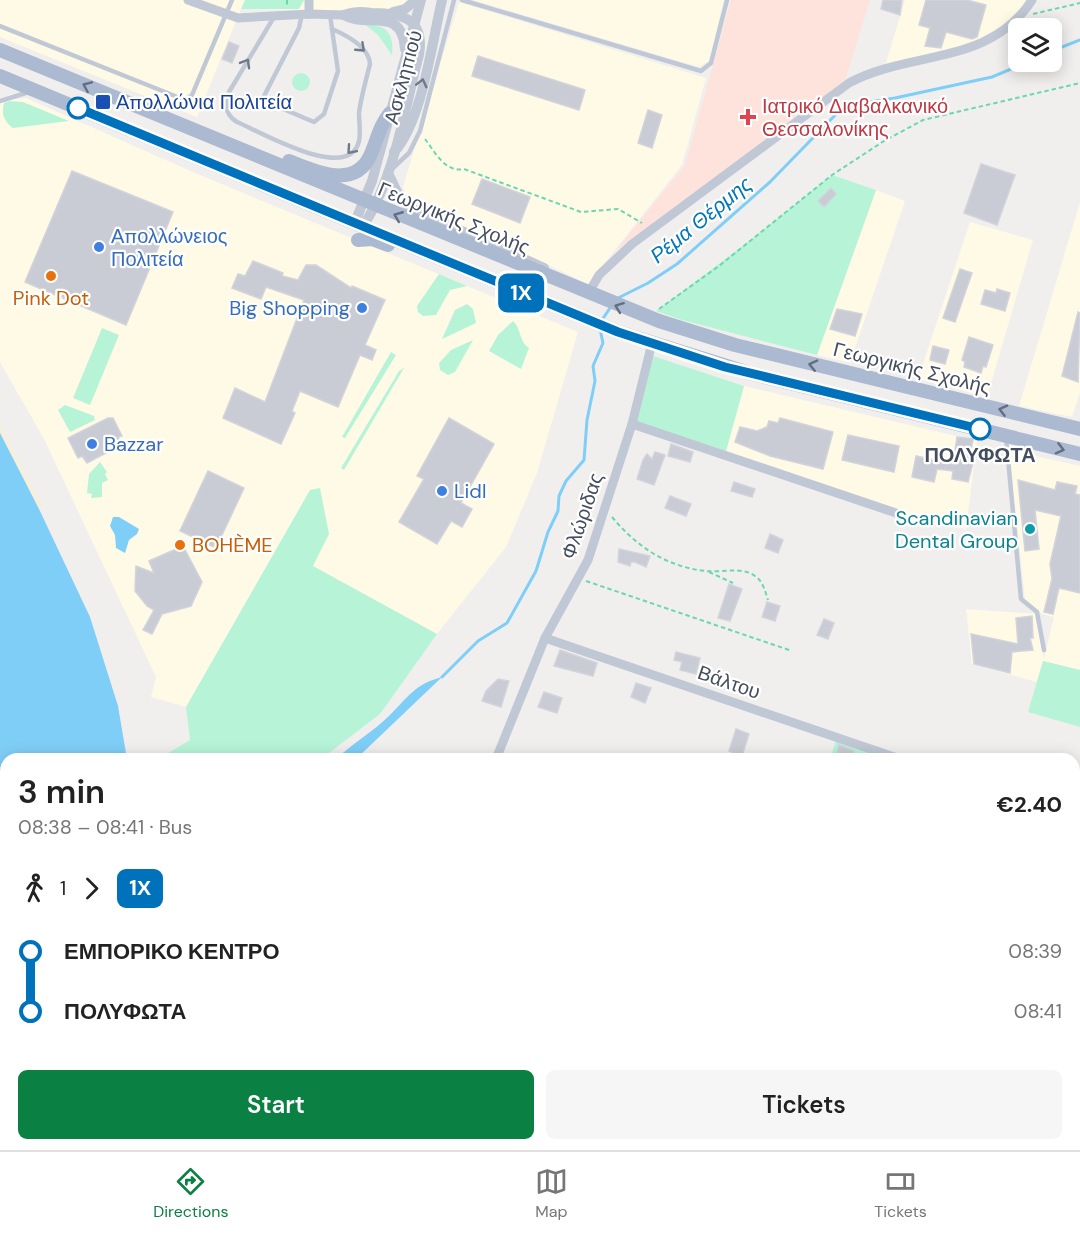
<!DOCTYPE html>
<html lang="en">
<head>
<meta charset="utf-8">
<style>
  :root { --surface:#fff; --page:#f6f6f6; --text:#222; --muted:#767676; --line:#e0e0e0; --accent:#0b8043 }
  body { margin:0; font-family:"DM Sans",sans-serif; background:var(--page); color:var(--text); height:100vh; display:flex; flex-direction:column; font-size:22px; white-space:nowrap }
  * { box-sizing:border-box; margin:0 }
  p { font-size:20px; color:var(--muted) }
  .icon { flex:none; width:33px; height:33px; fill:none; stroke:currentColor; stroke-width:2; stroke-linecap:round; stroke-linejoin:round }
  .map { position:relative; flex:1; overflow:hidden }
  .drawer { position:absolute; left:0px; top:753px; width:1080px; height:398px; display:flex; flex-direction:column; background:var(--surface); border-radius:18px 18px 0 0; box-shadow:0 3px 15px #0003 }
  .drawer>* { flex:none }
  .badge { padding:0 12px; border-radius:9px; font-size:21px; line-height:39px }
  .controls { position:absolute; left:1008px; top:18px; display:grid; gap:12px }
  .controls a { display:grid; place-items:center; width:54px; height:54px; border-radius:9px; background:var(--surface); box-shadow:0 3px 15px #0003; font-size:30px }
  .map>.badge { position:absolute; translate:-50% -50%; box-shadow:0 0 0 3px #fff }
  .legs { display:flex; align-items:center; gap:9px; height:66px; padding:0 18px; font-size:20px }
  .legs p { margin-inline-start:auto }
  .summary { display:flex; align-items:center; justify-content:space-between; height:102px; padding:0 18px }
  h1 { font-size:33px; font-weight:600; line-height:45px }
  .primary-button { display:flex; gap:12px; margin-top:auto; padding:12px 18px }
  .primary-button a { flex:1; height:69px; border-radius:9px; background:var(--accent); color:#fff; font-size:24px; font-weight:600; line-height:69px; text-align:center }
  .primary-button a+a { background:var(--page); color:var(--text) }
  ul { padding:0 18px; list-style:none }
  li { display:flex; align-items:center; gap:21px; height:60px; font-size:22px }
  li i { display:grid; place-items:center; width:9px; height:100%; margin:0 8px; background:currentColor }
  li i::after { content:''; width:15px; height:15px; margin:-8px; border:4px solid; border-radius:50%; background:var(--surface) }
  li p { margin-inline-start:auto }
  li:first-child i { background:linear-gradient(#0000 50%,currentColor 0) }
  li:last-child i { background:linear-gradient(currentColor 50%,#0000 0) }
  .dock { display:flex; justify-content:space-around; align-items:center; height:84px; border-top:2px solid var(--line); background:var(--surface); font-size:16px; color:var(--muted) }
  .dock a { display:grid; justify-items:center; gap:3px }
  .dock .active { color:var(--accent) }
  .map>svg:first-child { display:block }
</style>
</head>
<body>
<div class="map">
<svg width="1080" height="1150" viewBox="0 0 1080 1150">
  <rect width="100%" height="100%" fill="#f1efee"/>
  <g fill="#fefae6">
    <path d="M0,0H412L390,11L241,9L197,117L0,37Z"/>
    <path d="M473,0H724L709,61L699,67Z"/>
    <path d="M905,0H1024L1028,1L1000,29L972,46L885,66Z"/>
    <path d="M459,2L706,78L682,165L588,284L540,261L425,211L413,204L407,196L403,187Z"/>
    <path d="M26,98L195,173L578,332L537,473L506,547L437,634L313,566L259,581L186,707L151,697L156,677L44,439L0,362V101Z"/>
    <path d="M876,190L905,201L850,363L817,355Z"/>
    <path d="M1080,202V393L1072,417L1019,406Z"/>
    <path d="M970,222L1033,240L987,397L918,379Z"/>
    <path d="M744,386L977,441L966,529L897,519L899,510L726,451Z"/>
    <path d="M1009,450L1080,466V670L1043,661L1037,682L972,664L966,609L1035,614L1044,659L1054,617L1042,614L1025,599Z"/>
  </g>
  <path fill="#fee3dc" d="M731,0H870L845,81L616,250L685,165Z"/>
  <g fill="#b7f4d7">
    <path d="M245,0H304L299,9H241Z"/>
    <path d="M363,23C384,25 395,31 392,55L378,35Z"/>
    <circle cx="301" cy="82" r="9"/>
    <path d="M9,101L23,102L69,121L13,128C4,122 1,114 4,103Z"/>
    <path d="M832,175L876,190L817,355L682,320L656,311L744,245Z"/>
    <path d="M439,274L467,286L450,290L436,315L423,316L418,312L417,306Z"/>
    <path d="M467,304L473,309L476,323L442,339L455,310Z"/>
    <path d="M513,321C522,329 518,340 529,348L521,369L489,351L498,335Z"/>
    <path d="M102,328L119,335L90,405L73,398Z"/>
    <path d="M473,340L455,372L448,375L440,370L439,363L451,350Z"/>
    <path d="M391,352L396,355L345,438L342,437Z"/>
    <path d="M653,356L744,386L726,451L636,422Z"/>
    <path d="M404,368L344,470L341,468L399,371Z"/>
    <path d="M65,405L94,416L95,420L70,432L58,410Z"/>
    <path d="M100,462L107,472L105,474L108,480L102,483V497L91,498L92,494L87,493L89,474Z"/>
    <path d="M320,488L329,534L313,566L437,634L380,714L321,759H158L190,740L186,707L310,490Z"/>
    <path d="M1043,661L1080,670V727L1028,712Z"/>
    <path d="M836,740L890,759H830Z"/>
    <path d="M740,1144H888L903,1150H739Z"/>
  </g>
  <path fill="#f5f0dd" d="M0,424L43,506L39,509L0,433Z"/>
  <g fill="#7fcef7">
    <path d="M0,433L39,509L90,617L118,706L127,759H6V1144H204L216,1150H0Z"/>
    <path d="M113,517H119L139,529L137,534L129,540L125,553L116,548L115,535L110,526Z"/>
    <path d="M442,677L356,759H336C353,743 374,731 390,715C408,697 415,684 442,677Z"/>
  </g>
  <g fill="none" stroke-linecap="round" stroke-linejoin="round">
    <g stroke="#7fcef7" stroke-width="3">
      <path d="M1052,51L1080,40"/>
      <path d="M618,298L648,283L677,264L770,182L844,106L895,98L992,77L1028,62"/>
      <path d="M602,320L612,305"/>
      <path d="M442,677L478,641L507,623L536,571L548,532L558,511L559,496L566,481L584,460L587,420L595,381L593,366L603,343L600,329"/>
      <path d="M1074,1038L1080,1040"/>
      <path d="M721,1150L722,1144"/>
    </g>
  </g>
  <g fill="#caccd5" stroke="#d2d3db" stroke-width="1.5">
    <path d="M883,0H902L900,15L881,9Z"/>
    <path d="M926,0H967L986,5L977,37L972,39L946,32L941,48L925,46L930,28L919,25Z"/>
    <path d="M229,42L239,46L232,63L222,59Z"/>
    <path d="M478,56L585,90L579,110L472,76Z"/>
    <path d="M648,110L662,115L652,148L638,143Z"/>
    <path d="M981,164L1015,175L997,225L964,213Z"/>
    <path d="M72,171L173,212L126,325L25,282Z"/>
    <path d="M482,179L530,197L520,223L472,204Z"/>
    <path d="M831,188L836,194L824,207L818,201Z"/>
    <path d="M253,261L283,273L282,276L298,280L306,265H316L351,288L352,286L385,300L365,345L376,350L372,360L360,355L338,407L300,391L292,411L295,413L281,444L223,418L235,388L265,402L304,300L266,287L261,299L232,288L238,274L245,276Z"/>
    <path d="M960,269L972,273L955,322L943,318Z"/>
    <path d="M997,289L1010,293L1005,311L981,304L985,290L996,293Z"/>
    <path d="M837,309L862,314L855,336L830,329Z"/>
    <path d="M1078,312L1080,313L1078,382L1062,376Z"/>
    <path d="M969,337L993,345L986,367L983,366L981,373L964,367L965,362L962,360Z"/>
    <path d="M933,346L949,350L945,364L930,360Z"/>
    <path d="M108,418H113L122,436L118,437L120,441L108,447L110,451L87,463L82,456L78,458L68,438Z"/>
    <path d="M449,418L494,444L461,503L472,509L462,527L451,521L437,544L399,522L424,479L417,476Z"/>
    <path d="M780,418L833,432L823,469L770,456L735,442L740,427L757,431L767,427L769,421L778,423Z"/>
    <path d="M848,435L899,446L894,472L842,460Z"/>
    <path d="M957,437L973,439L969,462L973,463L968,482L952,479L953,471L937,469L934,482L912,477L916,456L953,464Z"/>
    <path d="M671,444L693,452L690,462L668,456Z"/>
    <path d="M655,452L665,455L654,485L637,479L643,460L647,454L652,459Z"/>
    <path d="M208,471L244,488L216,548L180,531Z"/>
    <path d="M1018,480L1055,490L1057,482L1077,486L1075,494L1080,495V593L1059,588L1053,614L1044,612L1052,579L1050,564L1061,516L1035,510L1039,549L1025,551Z"/>
    <path d="M734,482L755,489L752,497L731,491Z"/>
    <path d="M670,496L691,504L686,516L665,508Z"/>
    <path d="M770,534L783,540L778,553L765,548Z"/>
    <path d="M183,546L202,582L191,606L162,614L152,634L143,630L154,610L147,606L135,591L136,566L154,573L149,561Z"/>
    <path d="M619,549L650,556L646,567L635,562H631L630,566L618,562Z"/>
    <path d="M729,584L742,589L730,621L718,618Z"/>
    <path d="M767,602L780,606L775,621L762,617Z"/>
    <path d="M1032,616L1033,638H1030L1033,650L1012,652L1010,673L974,664L971,634L1018,644L1016,618Z"/>
    <path d="M824,619L834,623L828,639L817,635Z"/>
    <path d="M560,650L597,663L593,676L554,666Z"/>
    <path d="M676,652L700,658L696,674L680,670L682,662L674,660Z"/>
    <path d="M498,679L509,681L501,707L482,701L486,691Z"/>
    <path d="M636,683L651,688L645,703L631,697Z"/>
    <path d="M544,692L562,698L557,713L538,707Z"/>
    <path d="M736,729L749,734L742,756L729,751Z"/>
    <path d="M839,745L854,751L851,759L836,757Z"/>
  </g>
  <g fill="none" stroke-linecap="round" stroke-linejoin="round">
    <g stroke="#6bd7b0" stroke-width="2" stroke-dasharray="4.5 3" stroke-linecap="butt">
      <path d="M287,0V6"/>
      <path d="M1033,14L1080,3"/>
      <path d="M425,139C435,152 445,173 464,169L581,212L618,209L642,223"/>
      <path d="M659,309L719,266L832,175L884,141L923,120L1080,83"/>
      <path d="M612,517C637,547 667,567 706,571C721,573 742,566 755,576C763,581 765,591 768,600"/>
      <path d="M709,572L733,583"/>
      <path d="M586,581L792,651"/>
      <path d="M1074,1046L1080,1048"/>
      <path d="M731,1144L732,1150"/>
      <path d="M705,1150L710,1146L727,1144"/>
    </g>
    <g stroke="#c0c8d5" stroke-width="4.5">
      <path d="M462,0L701,71L711,63L727,0"/>
      <path d="M302,14L299,28L264,96L269,103L314,122L324,114L338,71L330,15"/>
      <path d="M274,17L229,92C226,105 224,114 237,122C261,132 349,184 359,141C361,132 359,122 359,113C361,97 366,80 370,64C369,47 346,35 332,29"/>
      <path d="M0,26L185,100L192,95L232,0"/>
      <path d="M0,101L29,92"/>
      <path d="M392,169L409,153L420,131L454,0"/>
      <path d="M1006,437L1021,599L1037,612L1044,650"/>
    </g>
    <g stroke="#c0c8d5" stroke-width="9">
      <path d="M188,0L238,18L309,14L344,15"/>
      <path d="M309,14V0"/>
      <path d="M588,294L599,275L632,244L849,83C910,50 990,66 1032,0"/>
      <path d="M632,424L896,513"/>
      <path d="M545,638L900,759"/>
      <path d="M496,759L545,638L588,560L632,424L652,343"/>
      <path d="M1074,818L1080,820"/>
    </g>
    <g stroke="#c0c8d5" stroke-width="10">
      <path d="M393,12L405,9L416,0"/>
      <path d="M344,15C353,11 363,12 372,13C403,13 425,19 419,55C404,111 395,176 364,225"/>
      <path d="M344,15C367,29 402,5 405,49"/>
      <path d="M394,152C422,122 432,42 442,0"/>
      <path d="M388,173L399,196L409,207L544,268"/>
      <path d="M355,222L372,181L421,0"/>
    </g>
    <g stroke="#abb9d1" stroke-width="14">
      <path d="M0,50L659,321L735,345L1080,429"/>
      <path d="M0,76L618,332L749,373L1080,454"/>
      <path d="M289,161C314,171 354,190 370,156C377,141 379,126 390,113"/>
      <path d="M358,240L372,239L388,245"/>
    </g>
  </g>
  <defs><path id="oneway-chevron" d="M-2-3.5L2.5 0L-2 3.5" fill="none" stroke-width="1.6" stroke-linecap="round" stroke-linejoin="round" transform="scale(1.5)"/></defs>
  <g stroke="#6f7988">
    <use href="#oneway-chevron" transform="translate(361 48) rotate(43)"/>
    <use href="#oneway-chevron" transform="translate(246 63) rotate(-60)"/>
    <use href="#oneway-chevron" transform="translate(422 83) rotate(-76)"/>
    <use href="#oneway-chevron" transform="translate(351 150) rotate(131)"/>
  </g>
  <g stroke="#636e80">
    <use href="#oneway-chevron" transform="translate(87 86) rotate(-157)"/>
    <use href="#oneway-chevron" transform="translate(398 216) rotate(-158)"/>
    <use href="#oneway-chevron" transform="translate(619 307) rotate(-159)"/>
    <use href="#oneway-chevron" transform="translate(813 365) rotate(-167)"/>
    <use href="#oneway-chevron" transform="translate(1003 410) rotate(-166)"/>
    <use href="#oneway-chevron" transform="translate(1060 449) rotate(14)"/>
  </g>
  <g fill="none" stroke-linecap="round" stroke-linejoin="round">
    <defs>
      <path id="line-1" d="M78,108L618,332L725,367L980,429"/>
    </defs>
    <use href="#line-1" stroke="#fff" stroke-width="14"/>
    <use href="#line-1" stroke="#0072bc" stroke-width="9"/>
  </g>
  <rect fill="#1a4fb4" stroke="#fff" stroke-width="2" x="95" y="94" width="16" height="16" rx="3"/>
  <g fill="#fff" stroke="#0072bc" stroke-width="3">
    <circle cx="78" cy="108" r="10"/>
    <circle cx="980" cy="429" r="10"/>
  </g>
  <path fill="#e0444e" stroke="#fff" stroke-width="2" d="M745 108h6v6h6v6h-6v6h-6v-6h-6v-6h6z"/>
  <g fill="#3f7fe0" stroke="#fff" stroke-width="2">
    <circle cx="99" cy="247" r="6"/>
    <circle cx="362" cy="308" r="6"/>
    <circle cx="92" cy="444" r="6"/>
    <circle cx="442" cy="491" r="6"/>
  </g>
  <g fill="#e8710a" stroke="#fff" stroke-width="2">
    <circle cx="51" cy="276" r="6"/>
    <circle cx="180" cy="545" r="6"/>
  </g>
  <circle fill="#0f9aa8" stroke="#fff" stroke-width="2" cx="1030" cy="529" r="6"/>
  <g text-anchor="middle" dominant-baseline="central" stroke-width="4.5" stroke-linejoin="round" paint-order="stroke">
    <g font-size="20" fill="#444e5e" stroke="#fff">
      <text transform="translate(403 77) rotate(-75)">Ασκληπιού</text>
      <text transform="translate(454 218) rotate(22)">Γεωργικής Σχολής</text>
      <text transform="translate(912 368) rotate(14)">Γεωργικής Σχολής</text>
      <text transform="translate(582 516) rotate(-71)">Φλώριδας</text>
      <text transform="translate(729 682) rotate(19)">Βάλτου</text>
    </g>
    <g font-size="20" fill="#164399" stroke="#fff" text-anchor="start">
      <text x="116" y="102">Απολλώνια Πολιτεία</text>
    </g>
    <g font-size="20" fill="#be3a42" stroke="#fff" text-anchor="start">
      <text x="762" y="106">Ιατρικό Διαβαλκανικό<tspan x="762" dy="23">Θεσσαλονίκης</tspan></text>
    </g>
    <g font-size="20" fill="#366cbe" stroke="#fff" text-anchor="start">
      <text x="111" y="236">Απολλώνειος<tspan x="111" dy="23">Πολιτεία</tspan></text>
      <text x="350" y="308" text-anchor="end">Big Shopping</text>
      <text x="104" y="444">Bazzar</text>
      <text x="454" y="491">Lidl</text>
    </g>
    <g font-size="20" fill="#c56008" stroke="#fff">
      <text x="51" y="298">Pink Dot</text>
      <text x="192" y="545" text-anchor="start">BOHÈME</text>
    </g>
    <g font-size="20" font-weight="bold" fill="#444e5e" stroke="#fff">
      <text x="980" y="455">ΠΟΛΥΦΩΤΑ</text>
    </g>
    <g font-size="20" fill="#0d838f" stroke="#fff" text-anchor="end">
      <text x="1018" y="518">Scandinavian<tspan x="1018" dy="23">Dental Group</tspan></text>
    </g>
    <g font-size="21" font-style="italic" fill="#0077b6" stroke="#fff">
      <text transform="translate(701 220) rotate(-39)">Ρέμα Θέρμης</text>
    </g>
  </g>
</svg>
<div class="controls">
<a><svg class="icon" aria-label="layers" viewBox="0 0 24 24"><path d="M12 4l9 5-9 5-9-5zM3 14l9 5 9-5"/></svg></a>
</div>
<b class="badge" style="left:521px;top:293px;background:#0072bc;color:#fff">1Χ</b>
<section class="drawer">
<div class="summary"><div><h1>3 min</h1><p>08:38 – 08:41 · Bus</p></div><b>€2.40</b></div>
<div class="legs"><svg class="icon" aria-label="walk" viewBox="0 0 24 24"><circle cx="13" cy="4" r="2"/><path d="M13 8l-2 6 4 7M11 14l-3 7M7 12l3-4h3l4 4"/></svg>1<svg class="icon" aria-label="forward" viewBox="0 0 24 24"><path d="M9 5l7 7-7 7"/></svg><b class="badge" style="background:#0072bc;color:#fff">1Χ</b></div>
<ul>
<li><i style="color:#0072bc"></i><b>ΕΜΠΟΡΙΚΟ ΚΕΝΤΡΟ</b><p>08:39</p></li>
<li><i style="color:#0072bc"></i><b>ΠΟΛΥΦΩΤΑ</b><p>08:41</p></li>
</ul>
<div class="primary-button"><a>Start</a><a>Tickets</a></div>
</section>
</div>
<nav class="dock">
<a class="active"><svg class="icon" aria-label="directions" viewBox="0 0 24 24"><path d="M12 3l9 9-9 9-9-9zM9 14v-3h6M13 9l2 2-2 2"/></svg>Directions</a>
<a><svg class="icon" aria-label="map" viewBox="0 0 24 24"><path d="M3 6l6-2 6 2 6-2v14l-6 2-6-2-6 2zM9 4v14M15 6v14"/></svg>Map</a>
<a><svg class="icon" aria-label="tickets" viewBox="0 0 24 24"><path d="M3 7h18v10H3zM15 7v10"/></svg>Tickets</a>
</nav>
</body>
</html>
